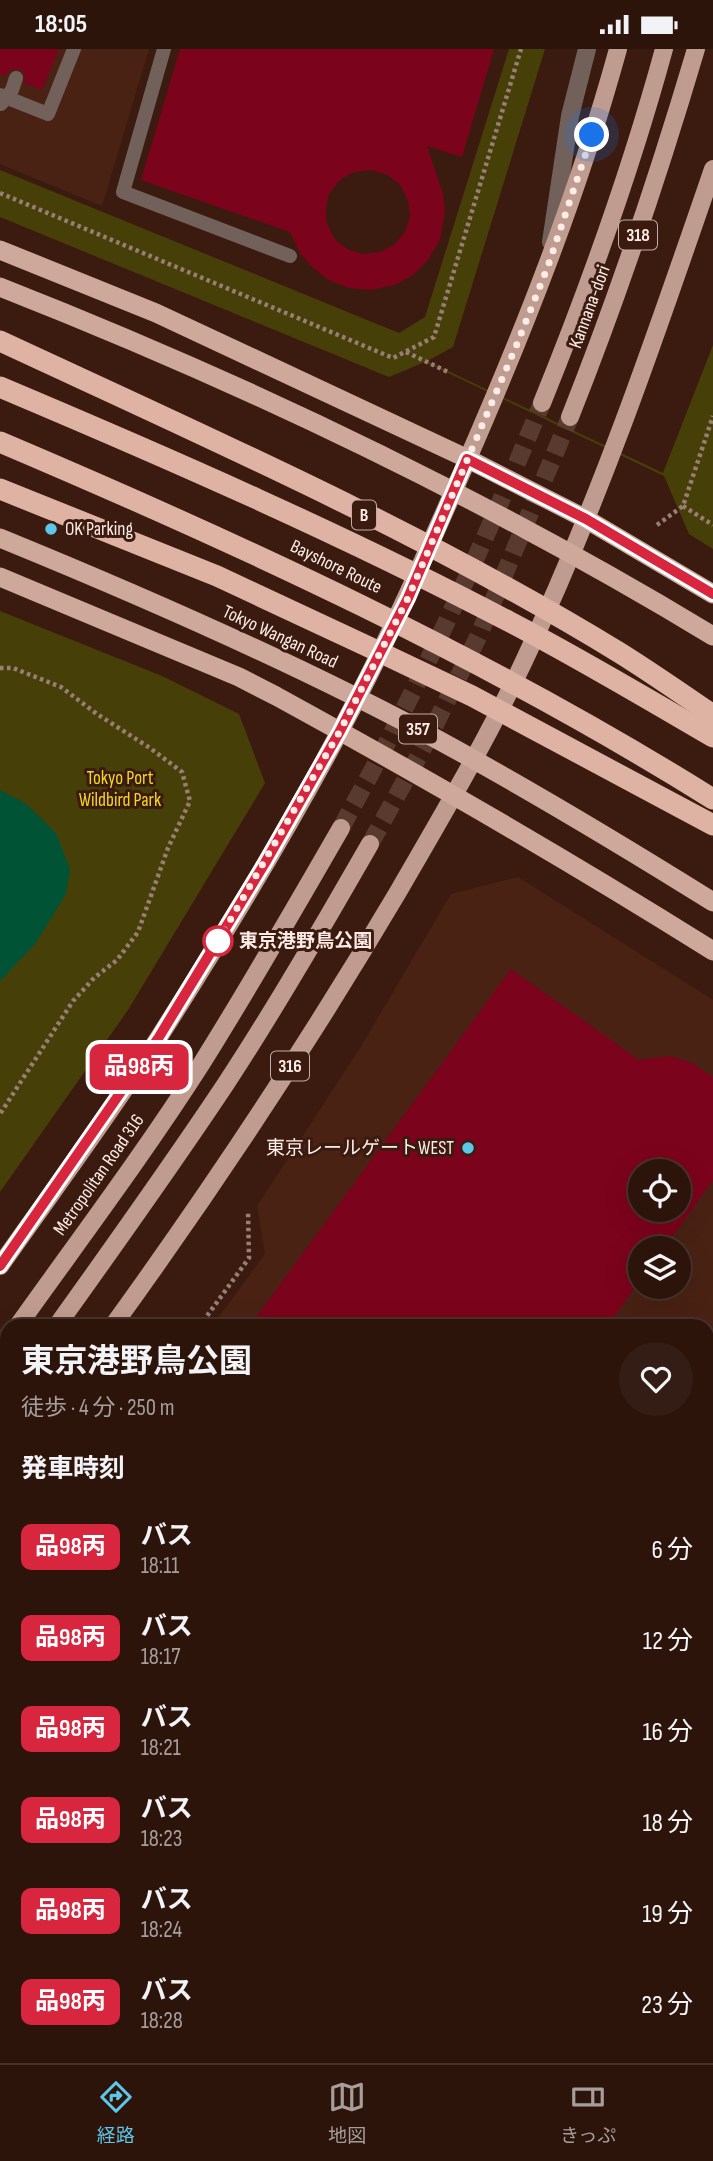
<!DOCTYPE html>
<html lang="ja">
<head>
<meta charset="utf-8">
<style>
  :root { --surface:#2c140b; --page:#341d14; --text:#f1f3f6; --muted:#a69e9d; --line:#48332c; --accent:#5cc7e8 }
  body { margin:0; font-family:"Sofia Sans Condensed","Noto Sans JP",sans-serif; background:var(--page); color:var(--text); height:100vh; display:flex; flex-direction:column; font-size:26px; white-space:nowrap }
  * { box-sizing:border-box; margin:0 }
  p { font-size:23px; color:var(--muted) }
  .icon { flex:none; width:38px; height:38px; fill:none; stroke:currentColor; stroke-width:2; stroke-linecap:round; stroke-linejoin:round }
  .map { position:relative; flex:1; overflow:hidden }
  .details { position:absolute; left:0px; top:1270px; width:714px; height:744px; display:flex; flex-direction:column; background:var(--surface); border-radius:21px 21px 0 0; box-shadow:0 7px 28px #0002,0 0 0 2px var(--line) }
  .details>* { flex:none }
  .badge { padding:0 14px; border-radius:10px; font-size:24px; line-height:46px }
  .controls { position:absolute; left:628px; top:1110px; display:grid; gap:14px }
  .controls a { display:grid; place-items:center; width:63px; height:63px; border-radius:50%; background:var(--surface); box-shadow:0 7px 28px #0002,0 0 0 2px var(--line); font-size:35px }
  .you { position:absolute; width:35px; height:35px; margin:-18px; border:5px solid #fff; border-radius:50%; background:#1a73e8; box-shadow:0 0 0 10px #1a73e833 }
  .map>.badge { position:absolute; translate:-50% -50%; box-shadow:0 0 0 4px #fff }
  h2 { padding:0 21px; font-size:26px; line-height:63px }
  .round { display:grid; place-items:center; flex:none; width:74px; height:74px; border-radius:37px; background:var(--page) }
  .overview { display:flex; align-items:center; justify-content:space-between; height:119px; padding:0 21px }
  h1 { font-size:33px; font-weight:700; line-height:52px }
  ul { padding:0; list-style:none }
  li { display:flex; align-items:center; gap:21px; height:91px; padding:0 21px }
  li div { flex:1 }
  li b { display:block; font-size:26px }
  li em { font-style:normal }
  li .badge { min-width:77px; font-weight:700; text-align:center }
  .status { display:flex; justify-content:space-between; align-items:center; height:49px; padding:0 35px; background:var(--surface); direction:ltr }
  .status svg { height:19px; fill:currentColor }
  .tab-bar { display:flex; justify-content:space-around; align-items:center; height:98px; border-top:2px solid var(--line); background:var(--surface); font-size:19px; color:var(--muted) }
  .tab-bar a { display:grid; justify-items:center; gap:4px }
  .tab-bar .on { color:var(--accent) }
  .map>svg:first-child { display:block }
</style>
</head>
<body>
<div class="status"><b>18:05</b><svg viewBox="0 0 49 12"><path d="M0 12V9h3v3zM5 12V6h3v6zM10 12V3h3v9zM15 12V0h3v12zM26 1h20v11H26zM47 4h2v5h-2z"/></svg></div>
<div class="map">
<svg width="713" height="2014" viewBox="0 0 713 2014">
  <rect width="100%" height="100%" fill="#3b1b0f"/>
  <g fill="#492214" fill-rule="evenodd">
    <path d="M0,0H149L102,157L0,115Z"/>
    <path d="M518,828L713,951V2014H0V1567L7,1558V2007H707V1278L212,1277L265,1205L257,1157L360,999L451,845ZM640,1122H679V1160H640ZM640,1199H679V1237H640Z"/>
  </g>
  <g fill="#473f08">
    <path d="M509,0H545L453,298L427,312L663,424L713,296V500L689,485L664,427L425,313L389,328L0,168V121L399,284L425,268Z"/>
    <path d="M0,562L162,627L239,665L265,734L128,961L0,1143Z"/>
  </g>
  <path fill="#005335" d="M0,741L26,755L56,784L70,820L66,845L35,895L0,932Z"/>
  <g fill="#7c031c" fill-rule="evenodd">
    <path d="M0,0H59L42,41L24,34L25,26L20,20L10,21L6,27L0,25Z"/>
    <path d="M180,0H494L462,108L427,97L443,145L445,162L440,191L428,211L413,226L395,236L371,241L348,239L327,230L312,218L300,204L290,183L141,131ZM371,121L388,126L401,137L408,152L410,168L405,183L395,195L380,203L364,205L349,201L335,191L326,172V158L329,145L341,130L354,123Z"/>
    <path d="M511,920L639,1011L670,1007L692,1014L713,1028V1131L664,1199H640V1231L607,1278H249ZM640,1122H679V1160H640Z"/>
  </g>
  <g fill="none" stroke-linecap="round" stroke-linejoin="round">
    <g stroke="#583a2f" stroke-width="18" stroke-dasharray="18 9" stroke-linecap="butt">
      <path d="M341,779C359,745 379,711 396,676C450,571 497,463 542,354"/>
      <path d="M370,795L427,692L479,586L570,368"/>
    </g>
    <g stroke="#987e75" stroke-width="4.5" stroke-dasharray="3.5 3.5" stroke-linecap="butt">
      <path d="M0,144L393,309L434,288L521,0"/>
      <path d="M406,303L450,324"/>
      <path d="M683,457L713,476"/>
      <path d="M657,476L683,457L713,367"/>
      <path d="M0,619H13L61,638L97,665L150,699L182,723L190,752L168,799L138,883L117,911L94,929L73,952L0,1065"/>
      <path d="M199,1278L249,1209L248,1162"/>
      <path d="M0,1552L7,1542"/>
    </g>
    <g stroke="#72615b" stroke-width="14">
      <path d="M164,0L123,143L290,207"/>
      <path d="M0,46L48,65L74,0"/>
      <path d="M1,55L12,41L16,29"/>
      <path d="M0,1467L7,1463"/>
      <path d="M707,1893L713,1897"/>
      <path d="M707,1947L713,1939"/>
      <path d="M658,2014L663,2007"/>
    </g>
    <path stroke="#72615b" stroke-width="18" d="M551,193L570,67L587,0"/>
    <g stroke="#bf9c8f" stroke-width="18">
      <path d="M542,354C589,238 631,121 664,0"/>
      <path d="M570,368C618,247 659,125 696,0"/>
      <path d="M0,1217C54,1140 111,1064 161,985C224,886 285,786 340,682C387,595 426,505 466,414C525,279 579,142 618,0"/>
      <path d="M17,1278C79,1191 143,1106 200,1017C249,939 295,859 341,779"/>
      <path d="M56,1278C114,1197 172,1116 227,1033C278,955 324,875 370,795"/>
      <path d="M112,1278C214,1137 310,992 398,843C442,767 487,691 524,612C599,453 656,286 713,120"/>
      <path d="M0,1301L7,1291"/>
      <path d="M0,1354L7,1345"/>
      <path d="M0,1433L7,1423"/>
    </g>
    <g stroke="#cea89a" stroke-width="19">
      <path d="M0,201L156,264L468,410L586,470L713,545"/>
      <path d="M0,238C247,335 486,450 713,587"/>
      <path d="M0,489C142,547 284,609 420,681C520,735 617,793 713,853"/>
      <path d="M0,528L239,628L276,647C424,728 570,812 713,902"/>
    </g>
    <g stroke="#deb3a4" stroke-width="21">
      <path d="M0,292C209,389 424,484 620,604C652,624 682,645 713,666"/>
      <path d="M0,338C173,411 344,486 510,573C579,609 646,649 713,688"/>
      <path d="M0,393C245,497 487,609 713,750"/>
      <path d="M0,440L217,527L371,599L472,647L713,776"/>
    </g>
  </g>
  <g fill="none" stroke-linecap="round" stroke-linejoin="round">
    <defs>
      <path id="line" d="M0,1217L159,988L265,814L340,682L408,549L467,410L586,470L713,545"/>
    </defs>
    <use href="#line" stroke="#fff" stroke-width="16"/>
    <use href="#line" stroke="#d7263d" stroke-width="10"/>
    <path stroke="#ffece6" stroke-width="7" stroke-dasharray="0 12.6" d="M218,892L340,682L408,549L517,295L548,217L592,86"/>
  </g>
  <g fill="#5cc7e8" stroke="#3b1b0f" stroke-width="2.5">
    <circle cx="51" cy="480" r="7"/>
    <circle cx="468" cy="1099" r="7"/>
  </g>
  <circle fill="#fff" stroke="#d7263d" stroke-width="3.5" cx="218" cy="892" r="14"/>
  <g text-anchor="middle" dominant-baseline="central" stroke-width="6" stroke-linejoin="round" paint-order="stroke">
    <g fill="#3b1b0f" stroke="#c4ada6" stroke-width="2">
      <rect x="619" y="171.5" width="38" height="29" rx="5"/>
      <rect x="352" y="451.5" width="24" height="29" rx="5"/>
      <rect x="399" y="665.5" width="38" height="29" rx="5"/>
      <rect x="271" y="1002.5" width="38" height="29" rx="5"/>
    </g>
    <g font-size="18" font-weight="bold" fill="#ffece6">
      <text x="638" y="186">318</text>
      <text x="364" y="466">B</text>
      <text x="418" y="680">357</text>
      <text x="290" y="1017">316</text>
    </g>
    <g font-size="19" fill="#ffece6" stroke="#3b1b0f">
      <text transform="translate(590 258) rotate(-70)">Kannana-dori</text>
      <text transform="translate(336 518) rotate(26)">Bayshore Route</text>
      <text transform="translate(280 588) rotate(25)">Tokyo Wangan Road</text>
      <text transform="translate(99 1126) rotate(-55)">Metropolitan Road 316</text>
    </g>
    <g font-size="19" fill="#ffece6" stroke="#3b1b0f" text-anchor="start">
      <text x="65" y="480">OK Parking</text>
      <text x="454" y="1099" text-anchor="end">東京レールゲートWEST</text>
    </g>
    <g font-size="19" fill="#f2d920" stroke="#3b1b0f">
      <text x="120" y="729">Tokyo Port<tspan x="120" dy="22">Wildbird Park</tspan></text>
    </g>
    <g font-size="19" font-weight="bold" fill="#ffece6" stroke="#3b1b0f" text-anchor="start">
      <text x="239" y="892">東京港野鳥公園</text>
    </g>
  </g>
</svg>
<div class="controls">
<a><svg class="icon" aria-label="locate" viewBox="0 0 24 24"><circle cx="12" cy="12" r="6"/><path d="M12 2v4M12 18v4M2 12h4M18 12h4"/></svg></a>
<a><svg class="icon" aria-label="layers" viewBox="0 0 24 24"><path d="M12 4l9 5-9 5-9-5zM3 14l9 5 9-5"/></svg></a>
</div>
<div class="you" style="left:592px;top:86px"></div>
<b class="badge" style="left:139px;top:1018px;background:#d7263d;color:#fff">品98丙</b>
<section class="details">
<div class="overview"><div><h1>東京港野鳥公園</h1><p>徒歩 · 4 分 · 250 m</p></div><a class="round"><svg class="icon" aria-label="heart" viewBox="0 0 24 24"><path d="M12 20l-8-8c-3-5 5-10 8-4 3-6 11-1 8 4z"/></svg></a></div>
<h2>発車時刻</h2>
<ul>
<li><span class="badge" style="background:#d7263d;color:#fff">品98丙</span><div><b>バス</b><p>18:11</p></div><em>6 分</em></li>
<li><span class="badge" style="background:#d7263d;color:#fff">品98丙</span><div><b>バス</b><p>18:17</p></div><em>12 分</em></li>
<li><span class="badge" style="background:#d7263d;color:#fff">品98丙</span><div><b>バス</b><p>18:21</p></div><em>16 分</em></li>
<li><span class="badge" style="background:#d7263d;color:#fff">品98丙</span><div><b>バス</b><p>18:23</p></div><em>18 分</em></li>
<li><span class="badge" style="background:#d7263d;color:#fff">品98丙</span><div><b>バス</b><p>18:24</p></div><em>19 分</em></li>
<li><span class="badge" style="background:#d7263d;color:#fff">品98丙</span><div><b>バス</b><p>18:28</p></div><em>23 分</em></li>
</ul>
</section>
</div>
<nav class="tab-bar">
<a class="on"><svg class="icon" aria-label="directions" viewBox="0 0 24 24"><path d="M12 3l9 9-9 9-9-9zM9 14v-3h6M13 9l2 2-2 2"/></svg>経路</a>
<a><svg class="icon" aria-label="map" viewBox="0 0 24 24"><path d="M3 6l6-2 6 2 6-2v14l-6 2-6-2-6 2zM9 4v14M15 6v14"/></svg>地図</a>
<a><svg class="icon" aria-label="tickets" viewBox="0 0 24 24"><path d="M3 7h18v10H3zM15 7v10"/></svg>きっぷ</a>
</nav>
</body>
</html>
